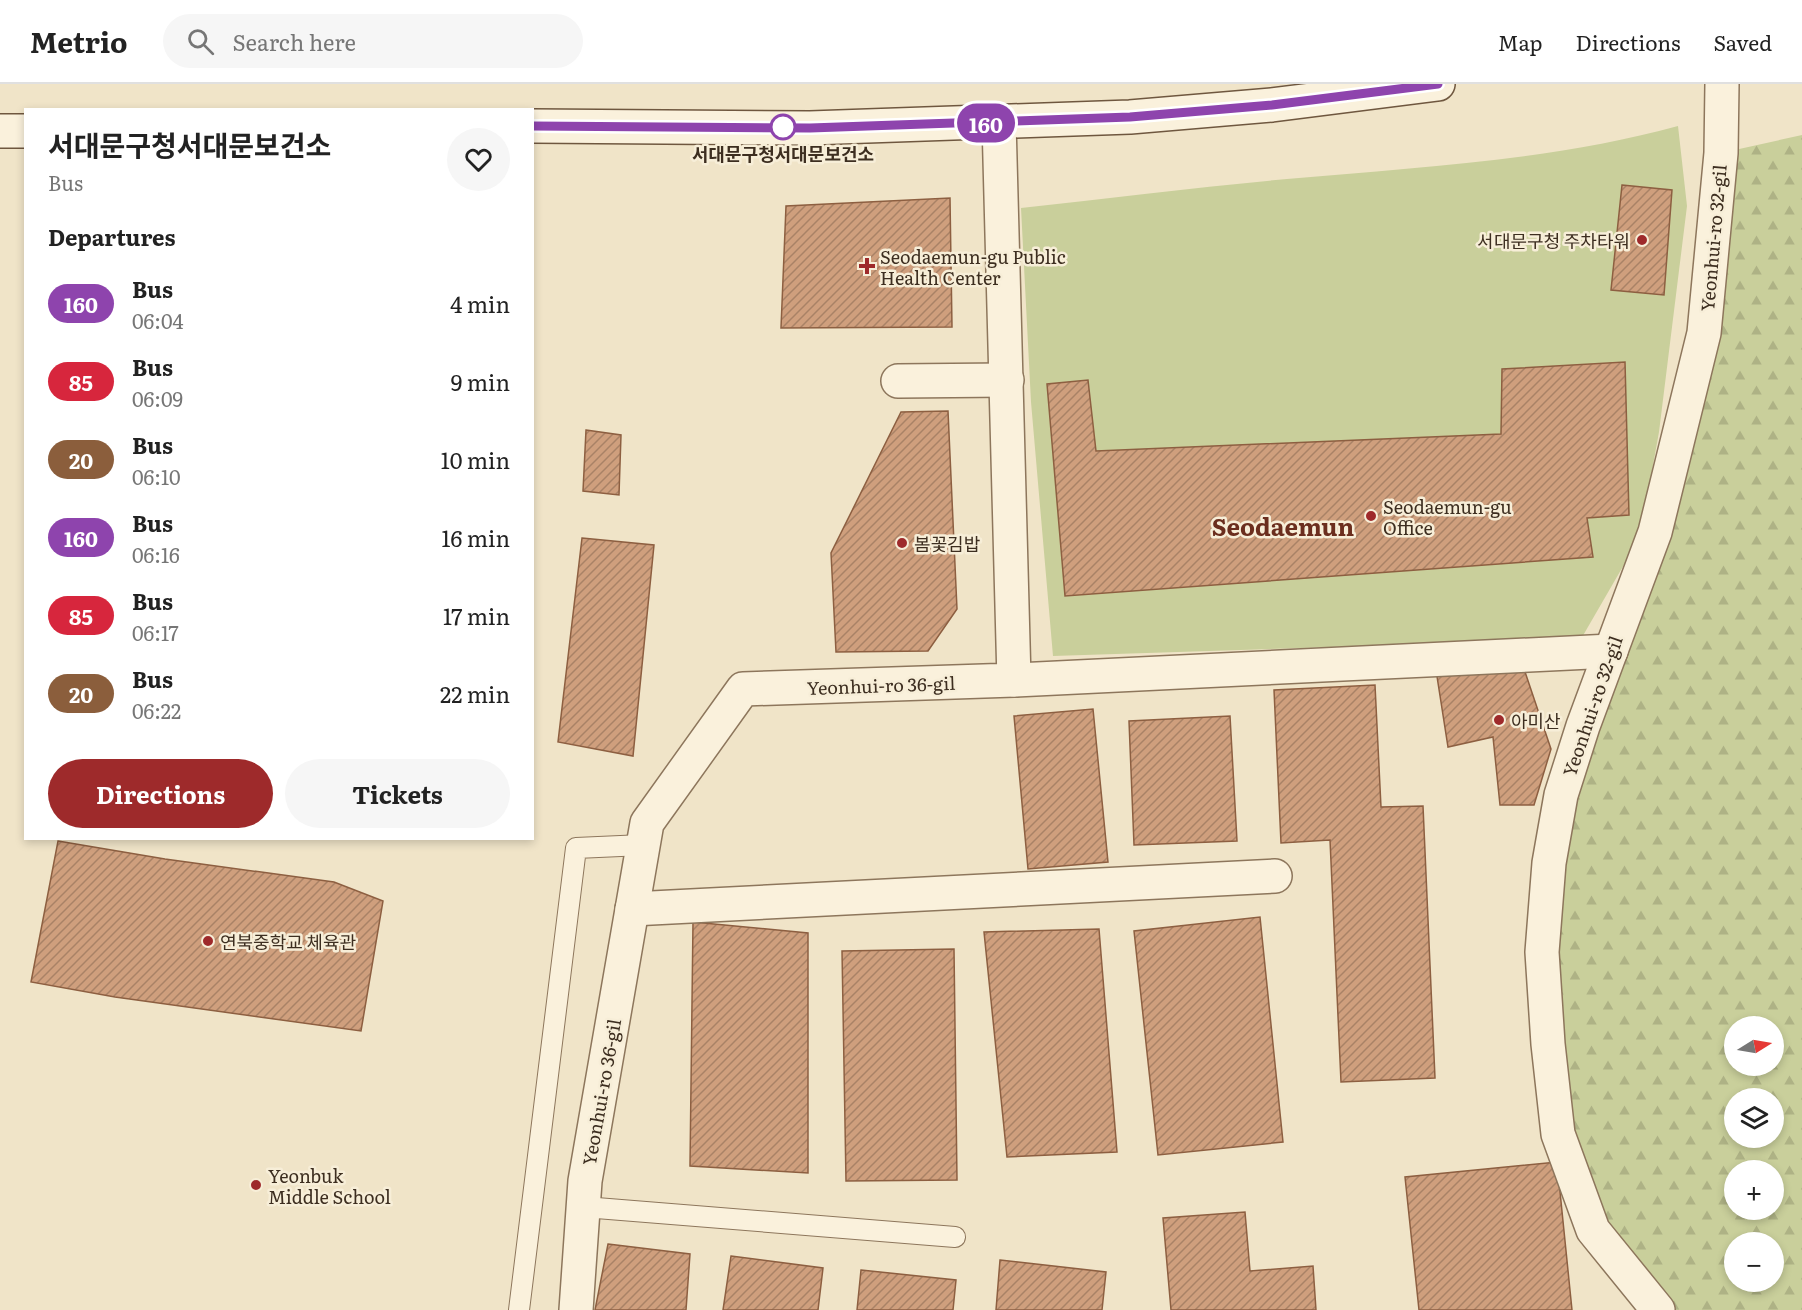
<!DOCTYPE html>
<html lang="en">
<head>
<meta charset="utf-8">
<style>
  :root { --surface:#fff; --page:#f6f6f6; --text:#222; --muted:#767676; --line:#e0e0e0; --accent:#9e2a2b }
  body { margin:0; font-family:Literata,"Noto Sans KR",serif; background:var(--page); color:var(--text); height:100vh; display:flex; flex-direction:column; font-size:22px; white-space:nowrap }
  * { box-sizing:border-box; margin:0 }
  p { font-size:20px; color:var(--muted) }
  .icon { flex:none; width:33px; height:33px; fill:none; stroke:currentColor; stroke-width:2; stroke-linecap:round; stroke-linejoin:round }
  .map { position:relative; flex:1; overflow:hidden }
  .details { position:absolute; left:24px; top:24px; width:510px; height:732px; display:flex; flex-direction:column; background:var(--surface); border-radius:0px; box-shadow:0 3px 9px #0003 }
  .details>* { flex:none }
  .badge { padding:0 12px; border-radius:20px; font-size:21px; line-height:39px }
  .needle { width:39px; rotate:79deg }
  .fabs { position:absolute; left:1724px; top:932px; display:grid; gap:12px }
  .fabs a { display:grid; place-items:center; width:60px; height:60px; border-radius:50%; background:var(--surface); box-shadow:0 3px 9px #0003; font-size:30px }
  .map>.badge { position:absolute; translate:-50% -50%; box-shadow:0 0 0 3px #fff }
  h2 { padding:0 24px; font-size:22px; line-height:54px }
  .round { display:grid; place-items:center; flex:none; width:63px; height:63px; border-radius:32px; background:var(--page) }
  .headline { display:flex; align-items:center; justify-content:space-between; height:102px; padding:0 24px }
  h1 { font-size:28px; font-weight:700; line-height:45px }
  .primary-button { display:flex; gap:12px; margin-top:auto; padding:12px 24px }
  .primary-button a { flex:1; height:69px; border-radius:36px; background:var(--accent); color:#fff; font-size:24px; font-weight:700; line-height:69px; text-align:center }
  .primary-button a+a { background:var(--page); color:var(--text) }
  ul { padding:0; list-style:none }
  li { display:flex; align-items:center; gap:18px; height:78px; padding:0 24px }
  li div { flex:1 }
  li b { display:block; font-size:22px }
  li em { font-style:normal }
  li .badge { min-width:66px; font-weight:700; text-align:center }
  header { display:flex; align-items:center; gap:36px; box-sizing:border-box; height:84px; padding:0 30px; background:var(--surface); border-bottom:2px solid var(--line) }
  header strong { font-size:28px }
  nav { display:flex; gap:33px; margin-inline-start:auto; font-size:21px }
  .search { width:420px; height:54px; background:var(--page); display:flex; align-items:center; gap:15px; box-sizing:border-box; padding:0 21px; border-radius:33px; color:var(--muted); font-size:22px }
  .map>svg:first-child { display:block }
</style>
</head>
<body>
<header>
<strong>Metrio</strong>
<div class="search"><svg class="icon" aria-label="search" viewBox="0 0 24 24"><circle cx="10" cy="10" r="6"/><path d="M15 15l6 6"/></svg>Search here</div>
<nav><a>Map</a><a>Directions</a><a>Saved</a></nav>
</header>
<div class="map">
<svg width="1802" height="1226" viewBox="0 0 1802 1226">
  <defs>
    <pattern id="forest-firs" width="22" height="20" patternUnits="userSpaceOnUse" patternTransform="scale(1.5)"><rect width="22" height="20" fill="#c9cf9b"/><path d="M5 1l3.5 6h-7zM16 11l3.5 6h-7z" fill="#aeb285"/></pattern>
    <pattern id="building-hatch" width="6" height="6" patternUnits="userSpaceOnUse" patternTransform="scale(1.5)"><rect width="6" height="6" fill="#cf9f7d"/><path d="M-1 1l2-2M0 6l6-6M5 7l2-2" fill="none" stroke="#a98266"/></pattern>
  </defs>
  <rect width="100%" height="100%" fill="#f0e4c8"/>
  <path fill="url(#forest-firs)" fill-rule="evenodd" d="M1802,51V1226H1658L1593,1146L1558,1050L1549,779L1652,455L1721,69ZM1734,942H1773V981H1734ZM1734,1014H1773V1053H1734ZM1734,1086H1773V1125H1734ZM1734,1158H1773V1197H1734Z"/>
  <path fill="#c9cf9b" d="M1678,42L1687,122L1659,348L1640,453L1581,555L1053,572L1031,318L1021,124C1110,114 1199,103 1287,95C1418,83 1551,77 1678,42Z"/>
  <g fill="url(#building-hatch)" stroke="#8d5f41" stroke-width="1.5">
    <path d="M1622,101L1672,106L1664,211L1611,206Z"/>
    <path d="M950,114L952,243L781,244L786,122Z"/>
    <path d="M1625,278L1629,431L1587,434L1593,473L1065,512L1047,300L1088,296L1096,367L1501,350L1502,285Z"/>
    <path d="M948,327L957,525L928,567L836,568L831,469L901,328Z"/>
    <path d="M586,346L621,351L619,411L583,407Z"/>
    <path d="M582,454L654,461L633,672L558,658Z"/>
    <path d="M1523,582L1551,665L1534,721H1500L1493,653L1448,663L1436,586Z"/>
    <path d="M1375,601L1381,723L1423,722L1435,994L1341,998L1330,756L1281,759L1274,606Z"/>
    <path d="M1093,625L1108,778L1028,785L1014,632Z"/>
    <path d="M1230,632L1237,757L1134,761L1129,637Z"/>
    <path d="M58,757L165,775L334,798L383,817L361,947L115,913L31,898Z"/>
    <path d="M1260,833L1283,1058L1158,1071L1134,847Z"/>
    <path d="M693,838L808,849V1089L690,1082Z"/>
    <path d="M1099,845L1117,1068L1007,1073L984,848Z"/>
    <path d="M954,865L957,1096L846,1097L842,867Z"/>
    <path d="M1557,1078L1572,1226H1419L1405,1093Z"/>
    <path d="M1245,1128L1250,1187L1313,1182L1316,1226H1171L1163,1134Z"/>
    <path d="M608,1160L690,1170L686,1226H595Z"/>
    <path d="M731,1172L823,1184L818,1226H723Z"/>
    <path d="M1000,1176L1106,1188L1102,1226H996Z"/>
    <path d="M861,1186L956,1196L953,1226H857Z"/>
  </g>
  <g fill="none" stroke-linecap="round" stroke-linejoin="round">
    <defs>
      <g id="service">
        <path d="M584,1123L955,1153"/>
        <path d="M519,1226L576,764L643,761"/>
      </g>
      <g id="minor">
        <path d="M898,297L1007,296"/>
        <path d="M1014,596L1611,567"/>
        <path d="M632,825L1275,792"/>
        <path d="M576,1226L585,1097L647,739L743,605L1014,596L999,38"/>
        <path d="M1658,1226L1593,1146L1558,1050L1548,960L1542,868L1549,779L1561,711L1583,642L1655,448L1704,249L1721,69L1722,0"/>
      </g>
      <g id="secondary">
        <path d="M532,42L810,44L1130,33L1272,21L1438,0"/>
        <path d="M0,47H26"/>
      </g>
    </defs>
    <use href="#service" stroke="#8d765c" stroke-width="22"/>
    <use href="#minor" stroke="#8d765c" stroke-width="36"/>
    <use href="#secondary" stroke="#6f573f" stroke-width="36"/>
    <use href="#service" stroke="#faf1dc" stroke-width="20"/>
    <use href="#minor" stroke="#faf1dc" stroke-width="33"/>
    <use href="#secondary" stroke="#faf1dc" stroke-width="33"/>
  </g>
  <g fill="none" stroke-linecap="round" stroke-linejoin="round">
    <defs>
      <path id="line" d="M532,42L810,44L1130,33L1272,21L1438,0"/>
    </defs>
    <use href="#line" stroke="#fff" stroke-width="14"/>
    <use href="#line" stroke="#8e44ad" stroke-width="9"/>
  </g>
  <circle fill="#fff" stroke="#8e44ad" stroke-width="3" cx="783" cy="43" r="12"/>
  <g fill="#9e2a2b" stroke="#f7eed8" stroke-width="2">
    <circle cx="1642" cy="156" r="6"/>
    <path d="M864 173h6v6h6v6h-6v6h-6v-6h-6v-6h6z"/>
    <circle cx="1371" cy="432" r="6"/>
    <circle cx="902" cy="459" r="6"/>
    <circle cx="1499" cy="636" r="6"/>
    <circle cx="208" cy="857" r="6"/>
    <circle cx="256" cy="1101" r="6"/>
  </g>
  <g text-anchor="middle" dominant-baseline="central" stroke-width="5" stroke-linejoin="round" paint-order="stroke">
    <g font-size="18" font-weight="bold" fill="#3d2e20" stroke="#f7eed8">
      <text x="783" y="69">서대문구청서대문보건소</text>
    </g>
    <g font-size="18" fill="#3d2e20" stroke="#f7eed8">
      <text transform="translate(1713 154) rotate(-85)">Yeonhui-ro 32-gil</text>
      <text transform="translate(881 601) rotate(-2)">Yeonhui-ro 36-gil</text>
      <text transform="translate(1592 622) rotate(-71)">Yeonhui-ro 32-gil</text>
      <text transform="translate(601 1008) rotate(-80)">Yeonhui-ro 36-gil</text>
    </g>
    <g font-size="18" fill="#3d2e20" stroke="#f7eed8" text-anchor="start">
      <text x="1630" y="156" text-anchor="end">서대문구청 주차타워</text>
      <text x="880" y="172">Seodaemun-gu Public<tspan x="880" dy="21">Health Center</tspan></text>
      <text x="1383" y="422">Seodaemun-gu<tspan x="1383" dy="21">Office</tspan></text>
      <text x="914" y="459">봄꽃김밥</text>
      <text x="1511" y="636">아미산</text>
      <text x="220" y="857">연북중학교 체육관</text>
      <text x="268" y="1091">Yeonbuk<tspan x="268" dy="21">Middle School</tspan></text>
    </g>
    <g font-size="24" font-weight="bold" fill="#6b2e1e" stroke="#f7eed8">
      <text x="1283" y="441">Seodaemun</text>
    </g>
  </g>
</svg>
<div class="fabs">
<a><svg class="needle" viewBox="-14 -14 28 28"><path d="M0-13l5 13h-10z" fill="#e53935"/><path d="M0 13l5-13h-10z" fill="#767676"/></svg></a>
<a><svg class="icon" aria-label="layers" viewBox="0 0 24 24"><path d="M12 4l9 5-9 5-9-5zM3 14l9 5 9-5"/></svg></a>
<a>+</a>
<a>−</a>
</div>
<b class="badge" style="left:986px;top:39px;background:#8e44ad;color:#fff">160</b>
<section class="details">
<div class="headline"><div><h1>서대문구청서대문보건소</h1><p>Bus</p></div><a class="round"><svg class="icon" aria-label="heart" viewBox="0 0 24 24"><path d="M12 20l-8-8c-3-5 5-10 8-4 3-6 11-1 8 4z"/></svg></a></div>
<h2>Departures</h2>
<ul>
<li><span class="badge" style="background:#8e44ad;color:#fff">160</span><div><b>Bus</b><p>06:04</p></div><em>4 min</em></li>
<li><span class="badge" style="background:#d7263d;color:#fff">85</span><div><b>Bus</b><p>06:09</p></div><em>9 min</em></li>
<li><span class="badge" style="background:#8b5e3c;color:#fff">20</span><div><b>Bus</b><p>06:10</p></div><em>10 min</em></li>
<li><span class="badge" style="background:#8e44ad;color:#fff">160</span><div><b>Bus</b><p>06:16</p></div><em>16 min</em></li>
<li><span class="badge" style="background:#d7263d;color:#fff">85</span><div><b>Bus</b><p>06:17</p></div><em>17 min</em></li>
<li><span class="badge" style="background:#8b5e3c;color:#fff">20</span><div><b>Bus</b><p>06:22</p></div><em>22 min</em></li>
</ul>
<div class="primary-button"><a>Directions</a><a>Tickets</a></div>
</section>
</div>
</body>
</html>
